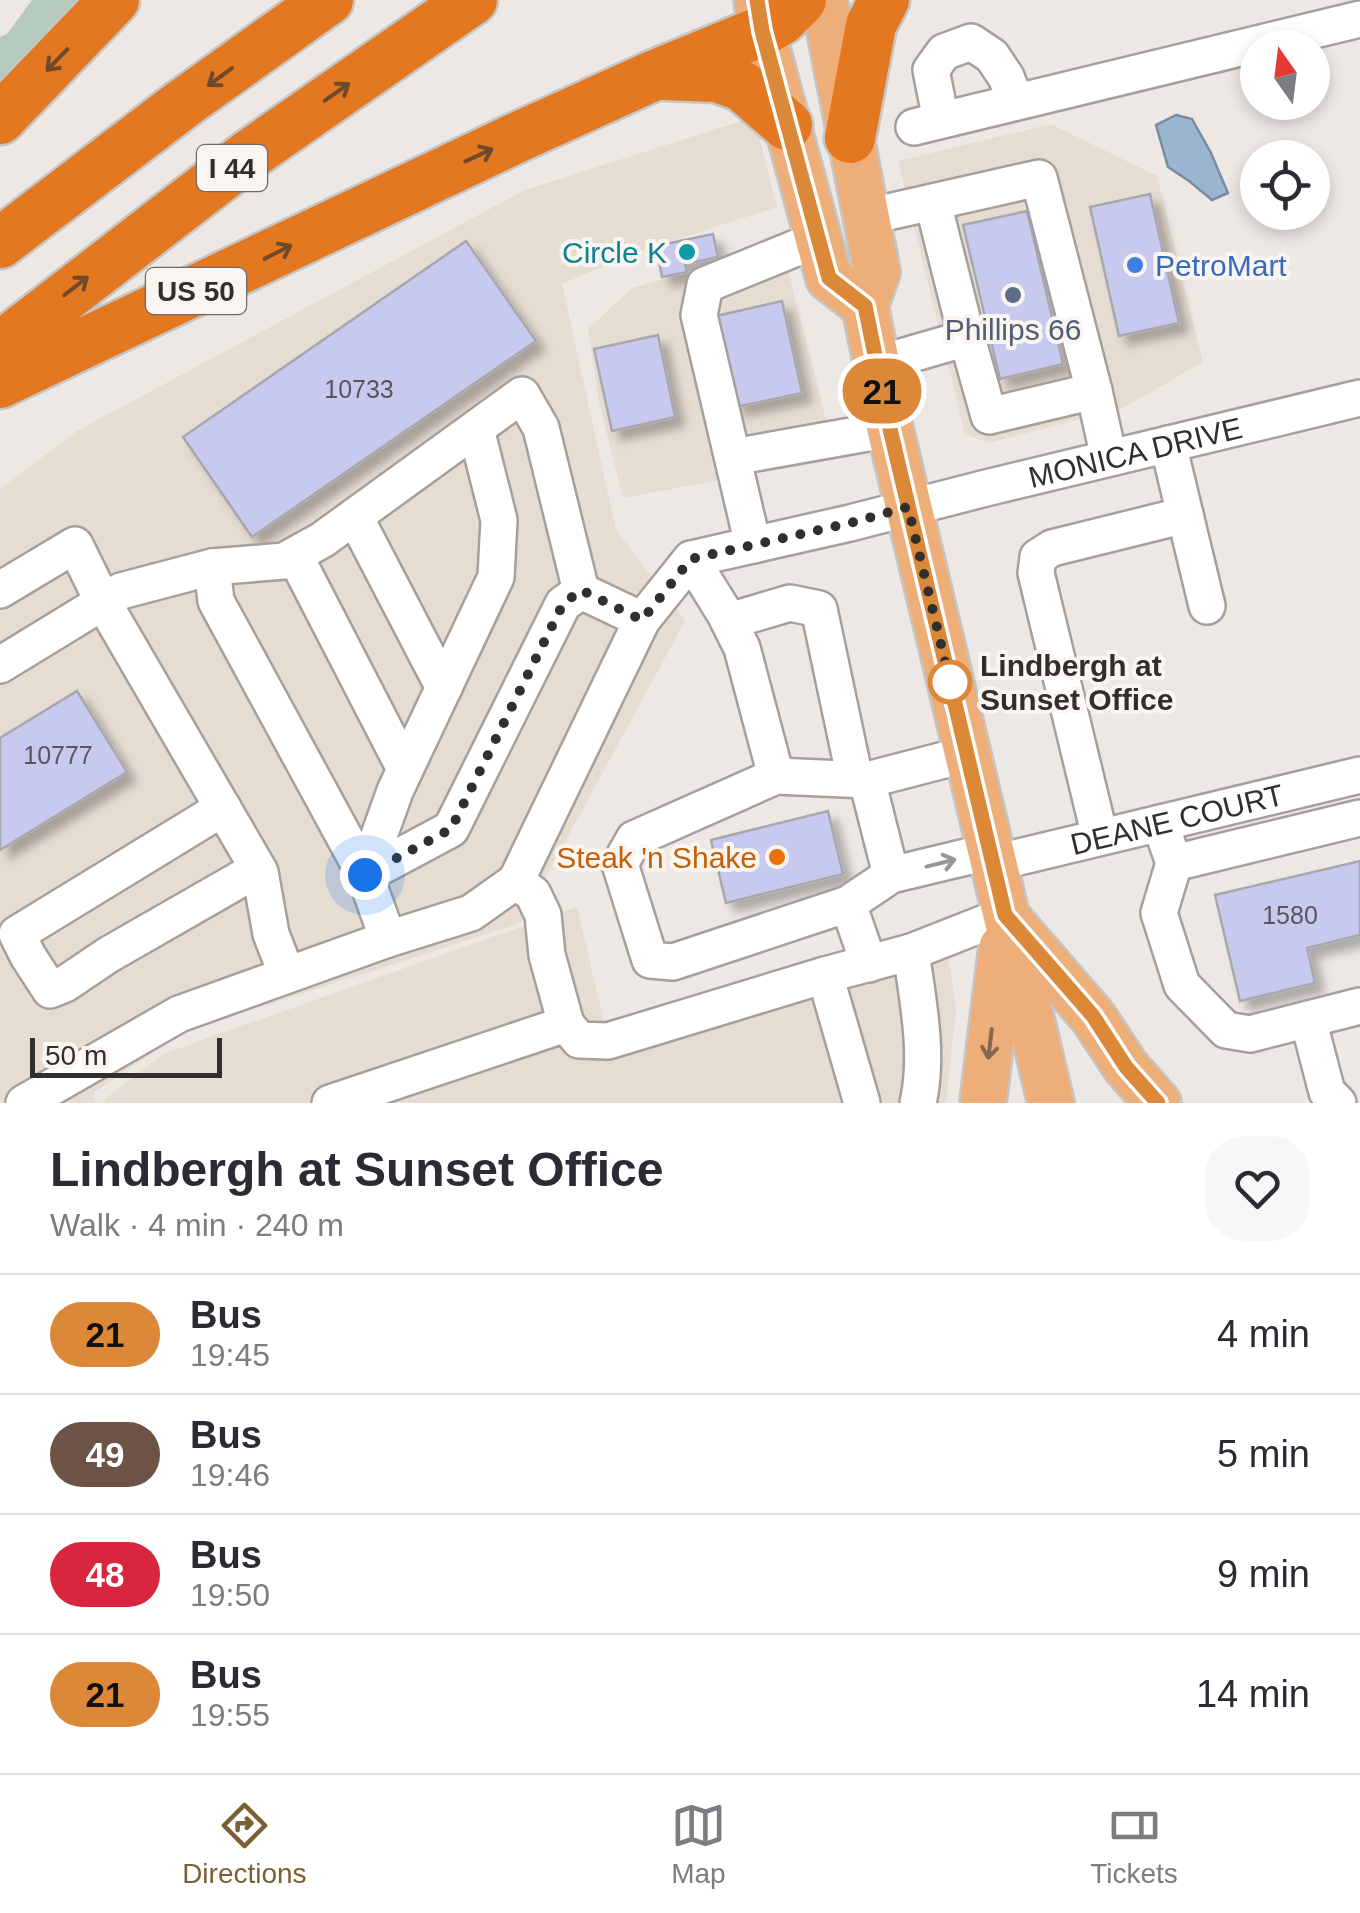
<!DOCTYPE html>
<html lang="en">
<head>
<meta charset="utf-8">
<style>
  :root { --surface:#fff; --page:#f7f7f7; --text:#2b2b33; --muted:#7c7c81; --line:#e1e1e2; --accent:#7b5f32 }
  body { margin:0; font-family:Helvetica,sans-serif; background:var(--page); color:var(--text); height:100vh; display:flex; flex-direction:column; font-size:38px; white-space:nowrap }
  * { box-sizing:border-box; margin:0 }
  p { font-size:32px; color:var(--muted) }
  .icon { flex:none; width:55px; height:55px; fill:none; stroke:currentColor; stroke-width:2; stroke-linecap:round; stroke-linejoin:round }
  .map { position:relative; height:1103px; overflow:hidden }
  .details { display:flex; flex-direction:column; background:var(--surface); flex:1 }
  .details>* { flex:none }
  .badge { padding:0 20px; border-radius:32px; font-size:35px; line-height:65px }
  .needle { width:65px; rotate:346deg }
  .controls { position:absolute; left:1240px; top:30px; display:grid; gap:20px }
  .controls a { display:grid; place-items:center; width:90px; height:90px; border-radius:50%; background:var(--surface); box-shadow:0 5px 15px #0003; font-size:50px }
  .scale { position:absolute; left:30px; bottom:25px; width:192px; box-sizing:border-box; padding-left:10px; border:5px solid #312f2e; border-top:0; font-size:28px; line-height:35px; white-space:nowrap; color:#312f2e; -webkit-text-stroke:8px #faf5f0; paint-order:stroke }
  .you { position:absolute; width:50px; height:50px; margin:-25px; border:8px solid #fff; border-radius:50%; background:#1a73e8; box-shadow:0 0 0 15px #1a73e833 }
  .map>.badge { position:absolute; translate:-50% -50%; box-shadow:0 0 0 5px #fff }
  .round { display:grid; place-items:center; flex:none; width:105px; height:105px; border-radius:40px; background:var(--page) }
  .head { display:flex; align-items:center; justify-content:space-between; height:170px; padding:0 50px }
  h1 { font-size:48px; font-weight:800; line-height:75px }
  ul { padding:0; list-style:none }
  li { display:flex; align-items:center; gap:30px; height:120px; padding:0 50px; border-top:2px solid var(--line) }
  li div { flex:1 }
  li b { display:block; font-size:38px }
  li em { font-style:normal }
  li .badge { min-width:110px; font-weight:700; text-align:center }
  .dock { display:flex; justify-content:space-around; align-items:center; height:140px; border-top:2px solid var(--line); background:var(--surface); font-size:28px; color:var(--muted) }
  .dock a { display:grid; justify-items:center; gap:5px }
  .dock .selected { color:var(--accent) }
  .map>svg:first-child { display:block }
</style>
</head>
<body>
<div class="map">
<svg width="1360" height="1103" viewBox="0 0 1360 1103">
  <defs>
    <filter id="shadow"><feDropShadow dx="9" dy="9" stdDeviation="5" flood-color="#0004"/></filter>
  </defs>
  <rect width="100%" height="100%" fill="#ede8e3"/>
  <g fill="#e7dcd2">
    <path d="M754,117L777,207L631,254L562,284L616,530L685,621L521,923L184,1032L93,1093L96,1103H0V489L77,431L525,190Z"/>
    <path d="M1051,124L1157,176L1203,362L1123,408L988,443L965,434L898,161Z"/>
    <path d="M782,247L836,458L623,498L599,402L588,329L632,288Z"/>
    <path d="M577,907L605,1026L944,927L956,1008L946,1103H105L104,1100L163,1054Z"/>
  </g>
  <path fill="#b5cabc" d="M32,0H89L0,92V37L7,34Z"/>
  <path fill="#99b5d0" stroke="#7a8d9f" stroke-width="2.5" d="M1176,115L1192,119L1211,153L1228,193L1212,200L1189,181L1168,167L1156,125Z"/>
  <g fill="#c7caee" stroke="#a7a8ae" stroke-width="2.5" filter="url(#shadow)">
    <path d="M1150,194L1179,323L1119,336L1090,207Z"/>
    <path d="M1027,211L1063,364L1000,379L963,225Z"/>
    <path d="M713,234L718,257L685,264L687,272L662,277L656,246Z"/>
    <path d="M466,241L536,341L252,537L183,437Z"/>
    <path d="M782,301L802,393L736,407L716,316Z"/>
    <path d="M658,335L675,417L612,431L594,349Z"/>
    <path d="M77,691L127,772L0,850V738Z"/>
    <path d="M828,811L843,874L726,903L711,840Z"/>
    <path d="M1360,861V935L1307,948L1315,983L1240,1001L1215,895Z"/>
  </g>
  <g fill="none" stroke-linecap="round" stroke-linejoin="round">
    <defs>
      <g id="minor">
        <path d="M941,120L931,70L944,52L971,42L992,56L1006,77L1016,102"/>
        <path d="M914,127L1360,19"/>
        <path d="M933,203L967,338"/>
        <path d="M866,217L1039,178L1094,391L989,416L967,338L877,364"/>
        <path d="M1094,391L1109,458"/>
        <path d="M1168,444L1207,606"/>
        <path d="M733,457L890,429"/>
        <path d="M355,517L444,688"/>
        <path d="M753,545L699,315L705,285L818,239"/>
        <path d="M295,556L405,769"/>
        <path d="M691,559L725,614L742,648L776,776L634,839L620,864L650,960L673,962L848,904L869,964"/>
        <path d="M212,567L216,601L365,875L388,939"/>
        <path d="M0,590L75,545L103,602L260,872L271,934L287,975"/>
        <path d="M729,621L790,603L819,609L855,779"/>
        <path d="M0,665L121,591L212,567L284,561L322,540L522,395L541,428L581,591L642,620"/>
        <path d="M776,776L867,780L891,875"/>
        <path d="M867,780L967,754"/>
        <path d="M223,808L17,934L28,956L50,990L65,984L108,955L258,869"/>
        <path d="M1160,823L1174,863L1159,913L1182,985L1226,1030L1250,1034L1360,1006"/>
        <path d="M1100,837L1036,573L1038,557L1052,548L1185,515"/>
        <path id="s1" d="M994,863L1360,775"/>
        <path d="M1174,863L1360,818"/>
        <path d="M365,875L395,791L496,577L499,520L476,429"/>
        <path d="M365,875L451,829L563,604L581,591"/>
        <path d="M516,881L533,894L543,915L547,955L566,1024L579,1040L608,1041L825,975L911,952"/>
        <path d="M848,904L891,875L991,851"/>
        <path d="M825,975L862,1103"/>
        <path d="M1308,1019L1327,1092L1338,1103"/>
        <path id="s2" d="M24,1103L179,1014L388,939L471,913L516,881L642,620L691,559L850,523L986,488L1360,398"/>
        <path d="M330,1103L566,1024"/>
        <path d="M918,1103C929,1055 918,1001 911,952L1005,915"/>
      </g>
      <g id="major">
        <path d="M757,0L762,31L829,278L865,306"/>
        <path d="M824,0L877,272L865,306L890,429L1051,1103"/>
        <path d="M1010,921L1093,1017L1126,1067L1158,1103"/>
        <path d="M983,1103L1002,947"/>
      </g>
      <g id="highway">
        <path d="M665,75L716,77L742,86L787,125"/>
        <path d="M0,119L114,0"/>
        <path d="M850,138L871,25L884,0"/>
        <path d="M0,243L184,103L328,0"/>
        <path d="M0,347L249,155L472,0"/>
        <path d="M0,383L516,138L655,75L762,31L781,20L801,0"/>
      </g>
    </defs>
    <use href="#minor" stroke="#a5a09c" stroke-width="40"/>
    <use href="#major" stroke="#c5c5c4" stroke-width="50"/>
    <use href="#highway" stroke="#c5c5c4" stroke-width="55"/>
    <use href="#minor" stroke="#fff" stroke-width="35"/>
    <use href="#major" stroke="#eeae79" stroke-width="45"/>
    <use href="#highway" stroke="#e37820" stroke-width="50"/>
  </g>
  <defs><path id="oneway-shaft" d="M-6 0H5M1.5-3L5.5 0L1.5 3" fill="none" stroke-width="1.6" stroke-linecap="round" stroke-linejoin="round" transform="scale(2.5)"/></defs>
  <g stroke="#6f4929">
    <use href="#oneway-shaft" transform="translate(57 60) rotate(134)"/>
    <use href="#oneway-shaft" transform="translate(220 77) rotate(144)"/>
    <use href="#oneway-shaft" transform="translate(337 92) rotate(-35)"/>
    <use href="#oneway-shaft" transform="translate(479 155) rotate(-25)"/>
    <use href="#oneway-shaft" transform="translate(278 252) rotate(-27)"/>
    <use href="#oneway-shaft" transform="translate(76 286) rotate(-38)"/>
  </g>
  <use stroke="#989796" href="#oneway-shaft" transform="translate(941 863) rotate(-14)"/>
  <use stroke="#866850" href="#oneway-shaft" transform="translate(990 1044) rotate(97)"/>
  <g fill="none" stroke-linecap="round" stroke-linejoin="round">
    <defs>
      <path id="line" d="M757,0L762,31L829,278L865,306L890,429L1005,915L1093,1016L1126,1067L1158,1103"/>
    </defs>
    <use href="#line" stroke="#fff" stroke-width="22"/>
    <use href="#line" stroke="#db8839" stroke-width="15"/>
    <path stroke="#312f2e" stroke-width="10" stroke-dasharray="0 18" d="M365,875L451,829L563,604L581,590L642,620L691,559L850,523L908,507L950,682"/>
  </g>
  <circle fill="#0f9aa8" stroke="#faf5f0" stroke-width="4" cx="687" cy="252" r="10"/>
  <circle fill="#3f7fe0" stroke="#faf5f0" stroke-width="4" cx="1135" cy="265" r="10"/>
  <circle fill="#5c6f8a" stroke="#faf5f0" stroke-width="4" cx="1013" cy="295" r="10"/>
  <circle fill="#fff" stroke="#db8839" stroke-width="5" cx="950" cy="682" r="20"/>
  <circle fill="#e8710a" stroke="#faf5f0" stroke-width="4" cx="777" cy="857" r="10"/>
  <g text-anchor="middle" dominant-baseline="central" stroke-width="8" stroke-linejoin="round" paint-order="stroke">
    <g font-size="25" fill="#56565e">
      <text x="359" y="389">10733</text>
      <text x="58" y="755">10777</text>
      <text x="1290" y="915">1580</text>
    </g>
    <g fill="#faf5f0" stroke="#6d6a68" stroke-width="2.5">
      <rect x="197" y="145" width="70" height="46" rx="8"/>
      <rect x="146" y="268" width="100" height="46" rx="8"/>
    </g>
    <g font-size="28" font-weight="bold" fill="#312f2e">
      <text x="232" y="168">I 44</text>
      <text x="196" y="291">US 50</text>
    </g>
    <g font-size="30" fill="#0d838f" stroke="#faf5f0" text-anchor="end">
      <text x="667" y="252">Circle K</text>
    </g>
    <g font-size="30" fill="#366cbe" stroke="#faf5f0" text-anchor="start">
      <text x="1155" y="265">PetroMart</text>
    </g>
    <g font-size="30" fill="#4e5e75" stroke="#faf5f0">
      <text x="1013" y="329">Phillips 66</text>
    </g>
    <g font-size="30" fill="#312f2e" stroke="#faf5f0">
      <text stroke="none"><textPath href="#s2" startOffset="1368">MONICA DRIVE</textPath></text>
      <text stroke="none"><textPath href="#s1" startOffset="188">DEANE COURT</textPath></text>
    </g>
    <g font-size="30" font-weight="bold" fill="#312f2e" stroke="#faf5f0" text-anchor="start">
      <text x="980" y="665">Lindbergh at<tspan x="980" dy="34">Sunset Office</tspan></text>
    </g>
    <g font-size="30" fill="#c56008" stroke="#faf5f0" text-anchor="end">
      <text x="757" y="857">Steak 'n Shake</text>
    </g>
  </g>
</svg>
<div class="controls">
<a><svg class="needle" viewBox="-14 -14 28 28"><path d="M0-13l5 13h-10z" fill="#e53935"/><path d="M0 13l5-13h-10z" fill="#7c7c81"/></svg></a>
<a><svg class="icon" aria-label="locate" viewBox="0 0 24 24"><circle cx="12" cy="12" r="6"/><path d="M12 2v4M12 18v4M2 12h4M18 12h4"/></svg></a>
</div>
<div class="scale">50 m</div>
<div class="you" style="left:365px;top:875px"></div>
<b class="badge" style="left:882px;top:391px;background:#db8839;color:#111">21</b>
</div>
<section class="details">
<div class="head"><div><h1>Lindbergh at Sunset Office</h1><p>Walk · 4 min · 240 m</p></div><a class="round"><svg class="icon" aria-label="heart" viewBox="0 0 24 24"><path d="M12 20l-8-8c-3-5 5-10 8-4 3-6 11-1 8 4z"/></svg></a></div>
<ul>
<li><span class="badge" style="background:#db8839;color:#111">21</span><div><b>Bus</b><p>19:45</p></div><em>4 min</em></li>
<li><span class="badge" style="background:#6c5345;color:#fff">49</span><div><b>Bus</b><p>19:46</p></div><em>5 min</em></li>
<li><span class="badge" style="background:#d7263d;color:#fff">48</span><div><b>Bus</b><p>19:50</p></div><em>9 min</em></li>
<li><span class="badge" style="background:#db8839;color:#111">21</span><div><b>Bus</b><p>19:55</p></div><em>14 min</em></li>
</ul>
</section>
<nav class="dock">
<a class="selected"><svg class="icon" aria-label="directions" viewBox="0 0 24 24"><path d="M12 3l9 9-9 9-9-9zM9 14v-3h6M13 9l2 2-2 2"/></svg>Directions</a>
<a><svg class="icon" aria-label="map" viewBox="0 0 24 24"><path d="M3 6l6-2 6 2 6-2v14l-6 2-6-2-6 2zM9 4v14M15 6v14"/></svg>Map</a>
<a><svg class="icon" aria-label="tickets" viewBox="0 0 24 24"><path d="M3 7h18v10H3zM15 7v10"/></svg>Tickets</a>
</nav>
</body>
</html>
